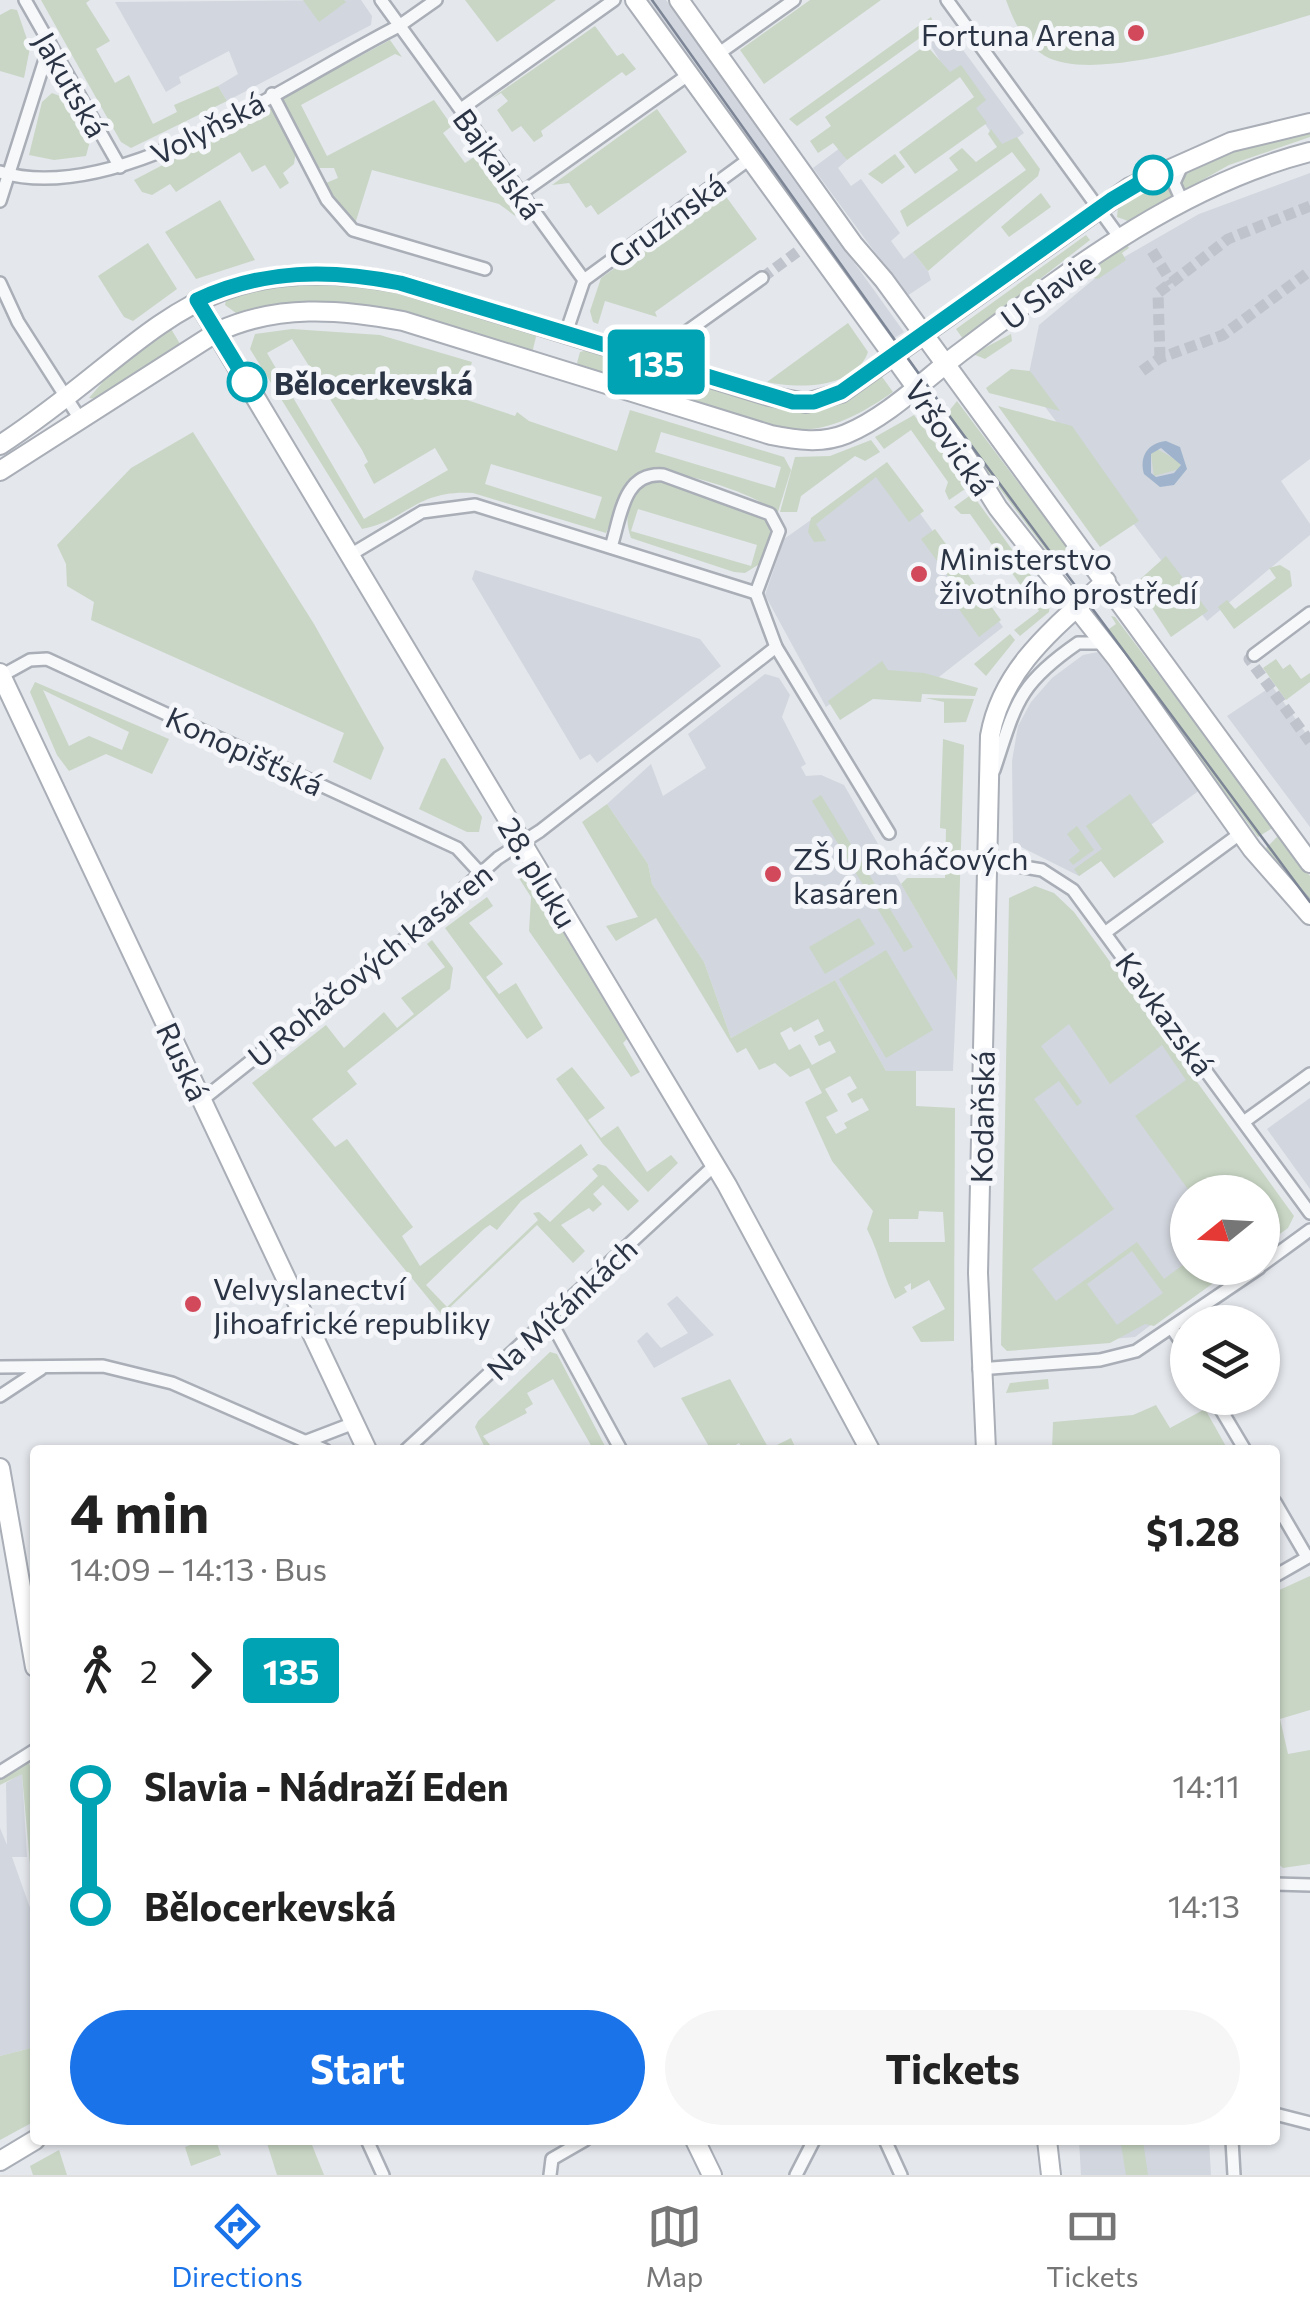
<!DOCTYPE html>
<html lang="en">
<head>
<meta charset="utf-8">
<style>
  :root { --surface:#fff; --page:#f6f6f6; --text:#222; --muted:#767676; --line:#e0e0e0; --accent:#1a73e8 }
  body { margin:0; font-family:Commissioner,sans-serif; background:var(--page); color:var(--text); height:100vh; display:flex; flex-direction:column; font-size:38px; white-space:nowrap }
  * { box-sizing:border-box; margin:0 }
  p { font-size:32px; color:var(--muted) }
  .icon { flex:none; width:55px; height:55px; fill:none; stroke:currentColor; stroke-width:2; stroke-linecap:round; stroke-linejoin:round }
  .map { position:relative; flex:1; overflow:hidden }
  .side { position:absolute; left:30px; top:1445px; width:1250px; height:700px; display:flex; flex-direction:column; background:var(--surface); border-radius:10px; box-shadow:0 2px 8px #0004 }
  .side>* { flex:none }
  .badge { padding:0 20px; border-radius:8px; font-size:35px; line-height:65px }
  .needle { width:65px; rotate:252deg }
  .fabs { position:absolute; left:1170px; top:1175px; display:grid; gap:20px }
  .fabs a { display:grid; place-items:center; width:110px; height:110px; border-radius:50%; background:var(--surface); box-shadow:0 2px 8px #0004; font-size:50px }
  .map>.badge { position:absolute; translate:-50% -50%; box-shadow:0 0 0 5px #fff }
  .legs { display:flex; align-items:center; gap:15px; height:110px; padding:0 40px; font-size:32px }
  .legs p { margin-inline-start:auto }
  .overview { display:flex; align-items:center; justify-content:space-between; height:170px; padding:0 40px }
  h1 { font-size:55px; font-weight:700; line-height:75px }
  .cta { display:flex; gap:20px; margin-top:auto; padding:20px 40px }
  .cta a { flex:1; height:115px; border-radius:60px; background:var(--accent); color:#fff; font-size:40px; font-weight:700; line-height:115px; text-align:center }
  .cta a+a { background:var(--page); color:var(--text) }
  ul { padding:0 40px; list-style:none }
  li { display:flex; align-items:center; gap:35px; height:120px; font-size:38px }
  li i { display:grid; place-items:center; width:15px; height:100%; margin:0 12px; background:currentColor }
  li i::after { content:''; width:25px; height:25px; margin:-12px; border:8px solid; border-radius:50%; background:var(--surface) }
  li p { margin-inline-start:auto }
  li:first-child i { background:linear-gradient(#0000 50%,currentColor 0) }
  li:last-child i { background:linear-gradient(currentColor 50%,#0000 0) }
  .dock { display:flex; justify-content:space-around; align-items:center; height:140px; border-top:2px solid var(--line); background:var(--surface); font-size:28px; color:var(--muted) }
  .dock a { display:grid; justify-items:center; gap:5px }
  .dock .on { color:var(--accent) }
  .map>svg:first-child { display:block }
</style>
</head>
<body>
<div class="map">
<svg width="1310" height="2175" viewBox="0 0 1310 2175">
  <rect width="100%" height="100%" fill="#e4e7ec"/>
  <g fill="#d2d6de">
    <path d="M361,0L372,16L371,25L227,101L218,86L238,74L229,51L179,77L181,83L166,92L115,2Z"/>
    <path d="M646,0H666L904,332L891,340Z"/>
    <path d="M949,31L1024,133L1002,149L973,106L982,100L961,71L950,77L929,43Z"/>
    <path d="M840,148L847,160L838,168L851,186L861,179L900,233L891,241L904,259L913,252L928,271L931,280L907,296L813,168Z"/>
    <path d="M1310,173V459L1281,481L1310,524V535L1207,621L1027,383L1039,325L1112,264L1199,214Z"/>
    <path d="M886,467L1003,627L935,680L851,689L826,707L765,595L784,539Z"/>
    <path d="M475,570L700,639L721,666L597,763L590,754L580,760L472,579Z"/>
    <path d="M1098,652L1200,790L1079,876L1013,843L1012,761L1018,726L1031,702L1052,678L1083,655Z"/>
    <path d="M765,674L779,678L790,695L782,717L806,764L801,767L806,776L821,775L844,785L957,981L953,1071H886L835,980L731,1038L704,962L652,884L648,864L607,804L651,764L663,796L706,768L688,734Z"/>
    <path d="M1272,686L1310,739V827L1227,716Z"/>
    <path d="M1073,1012L1157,1031L1262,1192H1188V1268H1226L1135,1337L1076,1342L1022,1268L1026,1097L1033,1044Z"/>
    <path d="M1310,1098V1189L1267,1129Z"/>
    <path d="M677,1296L714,1335L654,1368L637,1341L647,1332L661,1348L688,1333L667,1304Z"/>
    <path d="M22,1773L27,1857H12L35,1922V2047L0,2056V1828L7,1845L6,1783Z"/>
    <path d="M1079,2140H1209L1211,2175H1081Z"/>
  </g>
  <g fill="#c9d6c5" fill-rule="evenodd">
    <path d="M41,0H90L86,3L110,41L96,49L115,83L129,75L153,124L177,112L174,105L218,86L227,101L131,148L121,142Z"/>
    <path d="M303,0H344L346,2L319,22Z"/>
    <path d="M465,0H556L497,42Z"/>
    <path d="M810,0H881L764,84L740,50Z"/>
    <path d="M1006,0H1310V15C1252,32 1097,86 1045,56C1024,44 1014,22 1006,0Z"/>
    <path d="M11,9L17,10L30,48L24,78L0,71V15Z"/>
    <path d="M931,17L935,27L797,126L789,119Z"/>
    <path d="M595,26L617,56L623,53L636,69L626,76L622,72L541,131L543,136L534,142L521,126L512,132L497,110L508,101L501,93L489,100Z"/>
    <path d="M390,40L402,57L395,54L301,105L327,156L434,100L452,126L443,133L465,163L474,157L518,218L499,204L372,170L355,224L342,213L326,183L338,178L334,168H319L313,163L282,98Z"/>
    <path d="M926,45L950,72L961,65L986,100L976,108L987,123L915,174L899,152L974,97L960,77L847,160L833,143L818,153L810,141L831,126L825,117Z"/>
    <path d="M52,93L65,98L90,141L86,156L54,160L29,155L42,102Z"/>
    <path d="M272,108L296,151L294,164L283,173L289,183L280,189L265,165L252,172L240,152L176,192L170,184L152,195L142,192L134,180Z"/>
    <path d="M657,109L687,152L598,215L591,205L586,208L569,183L552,185Z"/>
    <path d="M991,129L1002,144L1017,137L1040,169L1038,176L928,271L913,252L1026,170L1012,152L907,227L900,211L958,170L949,158L962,148L976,162L997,147L988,134Z"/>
    <path d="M1310,133V137L1229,165L1183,191L1180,184L1185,174L1245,147Z"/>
    <path d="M895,154L905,167L882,184L868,174Z"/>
    <path d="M1170,177L1173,195L1128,221L1117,217L1118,207Z"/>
    <path d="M722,191L757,239L655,312L657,317L605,301L598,324L593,322L590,311L601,278Z"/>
    <path d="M1041,193L1051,207L1009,237L1001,227Z"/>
    <path d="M220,200L255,260L196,279L165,232Z"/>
    <path d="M1086,235L1090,240L963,339L956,329Z"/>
    <path d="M148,243L177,289L133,321L124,317L98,276Z"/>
    <path d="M1126,243L1129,248L1122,253L1126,260L1098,279L1085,276Z"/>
    <path d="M343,283L404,293L537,333L532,353L296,304L236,313L225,305L226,299L265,284Z"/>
    <path d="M848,323L868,352C855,389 798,389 767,382Z"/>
    <path d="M170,327L180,344L96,399L89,398L113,370Z"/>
    <path d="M292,329L380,335L472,362L461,398L515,416L517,412L529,421L617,451L630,410L784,457L791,470L777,515C761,493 677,471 649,469L627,483L606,533L473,493C416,489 406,521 362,529L250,349L255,334ZM292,339L362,450L368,462L364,465L374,484L435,448L448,470L364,519L267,353ZM661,432L781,467L775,488L655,452ZM491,464L602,497L595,519L485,484Z"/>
    <path d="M1011,334L1012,341L985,359L973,354Z"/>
    <path d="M592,349L653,369L656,384L650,389L586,370L577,363L580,352Z"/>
    <path d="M1011,369L1030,371L1060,411L989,393L986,388Z"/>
    <path d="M880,374L893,392C804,454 776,428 680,399L677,391L685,379L804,410L837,403Z"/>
    <path d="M957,401L1075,558L1058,566L945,416Z"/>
    <path d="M998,406L1072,426L1139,521L1100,547Z"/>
    <path d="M914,415L968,487L949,500L945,491L948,482L911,430L884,449L875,437Z"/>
    <path d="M193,432L314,624L384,748L371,780L333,762L344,733L91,620L94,602L67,586L66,564L57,545L131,468Z"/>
    <path d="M871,440L880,452L865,461L855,456L801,496L797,512H780L795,457L830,456Z"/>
    <path d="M1157,449L1180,462V469L1154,476L1151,454Z"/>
    <path d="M887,462L924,511L909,522L876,477L816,524L826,541L814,542L808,532L811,518Z"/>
    <path d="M655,480L766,518L771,535L761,563L745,573L734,572L631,538C624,519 628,505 637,486ZM638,509L757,545L751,566L631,531Z"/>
    <path d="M972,494L1050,602L1049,612L1020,636L1014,630L1039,611L970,514H961L954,507Z"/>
    <path d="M935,529L1001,620L979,637L943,587L951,580L921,539Z"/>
    <path d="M1166,556L1208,611L1171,637L1136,583Z"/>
    <path d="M1280,565L1290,571L1292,586L1234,629L1218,607L1227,600L1235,609L1276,578L1269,568Z"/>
    <path d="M1111,616L1115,617L1274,827L1258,837L1106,631L1116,624Z"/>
    <path d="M1010,634L1015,640L986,676L974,664Z"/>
    <path d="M1276,659L1283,669L1290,664L1301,679L1310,673V682L1286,700L1263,668Z"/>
    <path d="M882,661L888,670L924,673L978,688L975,696L922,694L921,702L873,699L840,720L828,701Z"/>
    <path d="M35,682L169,739L152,774L106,754L69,771L57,755L30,692ZM43,690L129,732L122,750L89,736L69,746Z"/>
    <path d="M925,698L974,699L966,722L944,723V702Z"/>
    <path d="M943,739L964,745L957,981L901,884L907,878H945L946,829L940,828Z"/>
    <path d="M445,758L482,817L479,832H467L419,809L441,759Z"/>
    <path d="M1130,794L1164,842L1114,878L1101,861L1079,876L1074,869L1102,849L1086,826Z"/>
    <path d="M821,795L913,947L904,952L812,801Z"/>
    <path d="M607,804L648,864L652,884L704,962L731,1038L835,980L886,1071H916V1106L955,1108L954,1341L921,1342L912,1327L945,1309L929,1280L911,1290V1283L904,1287L907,1292L895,1299C883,1276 879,1252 867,1229L873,1211L832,1161L805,1102L822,1093L809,1068L790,1077L775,1063L759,1070L746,1048L737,1053L656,918L616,941L606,926L638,917L582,822ZM818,1019L824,1031L814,1036L819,1046L830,1041L836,1052L812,1065L800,1044L789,1050L780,1033L791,1027L794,1032ZM850,1076L857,1088L847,1094L852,1103L862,1098L869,1110L844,1123L847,1128L836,1134L826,1117L838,1111L825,1089ZM919,1211L943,1212L945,1242H889V1219H918Z"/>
    <path d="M1077,826L1094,850L1073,865L1069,860L1080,851L1067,834Z"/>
    <path d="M1280,834L1310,876V908L1266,848Z"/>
    <path d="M515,872L536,887L627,1039L623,1043L640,1072L631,1077L529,931L531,897Z"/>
    <path d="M1035,886L1054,893L1074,912L1294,1216L1288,1228L1263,1246L1262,1192H1190L1135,1116L1186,1080L1162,1045L1110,1084L1069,1024L1041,1046L1082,1102L1077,1106L1059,1081L1034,1099L1114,1209L1032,1269L1056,1301L1137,1242L1164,1279L1187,1262L1188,1268H1234L1154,1326L1145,1324L1110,1343L1007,1351L1001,1345L1009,898ZM1132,1251L1163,1293L1117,1325L1087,1284Z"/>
    <path d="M487,897L493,906L469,923L503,964L486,977L499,994L516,983L543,1028L527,1039L445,928Z"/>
    <path d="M859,918L875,944L825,974L809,947Z"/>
    <path d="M432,940L453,968L450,989L347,1071L357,1084L312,1119L335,1147L347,1139L413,1227L402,1236L420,1266L581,1144L588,1155L521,1201L497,1230L490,1225L484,1229L426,1285L447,1307L538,1220L533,1213L539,1212L550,1222L598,1176L592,1169L598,1164L606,1166L639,1201L628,1211L603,1185L593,1194L602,1204L593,1212L589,1208L561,1225L585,1251L573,1263L537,1225L442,1315L252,1083L326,1025L344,1048L384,1012L397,1028L414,1014L401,998L445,967L427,944Z"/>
    <path d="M886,950L933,1030L886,1058L839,979Z"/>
    <path d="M572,1067L605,1108L588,1120L601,1138L618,1126L647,1172L671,1155L678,1163L648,1192L603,1144L556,1079Z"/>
    <path d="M550,1352L557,1354L607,1450H588L592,1447L553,1379L527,1393L533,1404L525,1409L527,1413L483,1436L494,1450H486L475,1427L478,1421Z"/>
    <path d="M730,1379L769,1449L791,1438L796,1449L793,1450H744L739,1443L727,1450H711L681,1398Z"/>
    <path d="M1048,1379L1049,1389L1006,1393L1010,1383Z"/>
    <path d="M1156,1405L1170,1428L1205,1409L1228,1450H1052L1053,1422L1133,1415Z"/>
    <path d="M1310,1576V1710L1280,1719L1288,1754L1310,1750V1864L1283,1868L1275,1861V1592Z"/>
    <path d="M29,1762L35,1789V1921L22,1774L0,1785V1778Z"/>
    <path d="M35,2047V2121L0,2140V2056Z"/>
    <path d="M204,2140H216L221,2155L191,2166L185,2147Z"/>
    <path d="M266,2140H310L324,2175H277Z"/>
    <path d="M1143,2141L1148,2175H1126L1121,2144Z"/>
    <path d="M59,2150L67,2175H33L30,2166Z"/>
  </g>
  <path fill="#9fb4cc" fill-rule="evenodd" d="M1166,441L1180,447L1187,469L1174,485L1160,487L1144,474C1139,456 1148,443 1166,441ZM1161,448L1181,465L1174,473L1156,477L1151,473V454Z"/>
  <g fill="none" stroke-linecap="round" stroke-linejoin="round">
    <g stroke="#bfc3cb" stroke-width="11" stroke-dasharray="11 5.5" stroke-linecap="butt">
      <path d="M1152,251L1172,283"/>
      <path d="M762,278L797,252"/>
      <path d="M1160,358L1158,293L1228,239L1310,206"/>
      <path d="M1142,371L1160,358L1223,335L1310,271"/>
      <path d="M1254,655L1249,659L1310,742"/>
    </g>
    <defs>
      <g id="street">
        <path d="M25,0L120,167"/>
        <path d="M381,0L584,280L566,333"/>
        <path d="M947,0L1120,238"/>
        <path d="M718,54L794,0"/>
        <path d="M272,94L327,200L353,230L485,269"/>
        <path d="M461,109L614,0"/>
        <path d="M0,172C119,208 294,78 399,26L436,0"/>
        <path d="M520,194L688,75"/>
        <path d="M0,201L50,44"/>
        <path d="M1182,201L1174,183L1183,163"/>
        <path d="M584,280L748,160"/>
        <path d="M0,283L18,322L80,419"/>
        <path d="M661,401L682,335L762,278"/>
        <path d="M611,547C621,516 623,472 663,475L770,514L779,531L756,593"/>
        <path d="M350,555L422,512L475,505L756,593"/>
        <path d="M756,593L776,647L889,833"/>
        <path d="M1254,655L1310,613"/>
        <path d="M1,676L30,660L47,659L457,848L480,873"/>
        <path d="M994,770C1016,704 1017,685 1078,643H1104"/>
        <path d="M988,861L1042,870L1073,890L1310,1213"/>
        <path d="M1106,932L1241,833"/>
        <path d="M202,1100L428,920L498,858L540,831L776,647"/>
        <path d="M1245,1121L1310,1074"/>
        <path d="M1262,1265L1310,1230"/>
        <path d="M550,1320L621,1450"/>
        <path d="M1173,1330L1188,1352"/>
        <path d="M0,1367L103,1366L172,1383L325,1450"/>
        <path d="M979,1369L1100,1360L1136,1351L1259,1268"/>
        <path d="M0,1396L41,1369"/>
        <path d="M1214,1398L1245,1450"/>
        <path d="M307,1441L354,1423"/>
        <path d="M406,1450L715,1165"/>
        <path d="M1275,1502L1307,1557"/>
        <path d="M1275,1576L1310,1556"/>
        <path d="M0,1772L35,1750"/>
        <path d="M1275,1884L1310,1885"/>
        <path d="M1275,2114L1310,2123"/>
        <path d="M367,2140L383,2175"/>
        <path d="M885,2140L901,2175"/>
        <path d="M1232,2140L1234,2175"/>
        <path d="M550,2175L552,2159L585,2140"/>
        <path d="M796,2175L814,2140"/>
      </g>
      <g id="secondary">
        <path d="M635,0L963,452L998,508L1117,659L1252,849L1310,915"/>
        <path d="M679,0L853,244L884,280L1310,863"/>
        <path d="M197,300L727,1185L870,1450"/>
        <path d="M0,445C153,345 193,244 400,283L769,396L806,403L841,393L1130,187L1231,142L1310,123"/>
        <path d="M0,471L217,332C277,304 339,309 403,321L771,435C796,440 822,444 846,434C887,417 922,382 957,355C1065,274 1176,186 1310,152"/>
        <path d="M0,673L367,1450"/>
        <path d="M986,1450L978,1273L990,736C1002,667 1057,626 1106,581"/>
        <path d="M0,1468L35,1667"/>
        <path d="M695,2140L712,2175"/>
        <path d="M1047,2140L1051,2175"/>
        <path d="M0,2161L35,2140"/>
      </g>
    </defs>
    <use href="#street" stroke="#a9aeb7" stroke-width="16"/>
    <use href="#secondary" stroke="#a9aeb7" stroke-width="22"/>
    <use href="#street" stroke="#f7f8fa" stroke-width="11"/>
    <use href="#secondary" stroke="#fff" stroke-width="18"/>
    <path stroke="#7d8696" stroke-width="2.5" d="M652,0L942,406L1310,902"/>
  </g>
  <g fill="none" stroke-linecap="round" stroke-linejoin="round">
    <defs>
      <path id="line-1" d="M247,382L197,300C263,269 330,269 400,283L793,402H814L841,392L1111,200L1153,175"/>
    </defs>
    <use href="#line-1" stroke="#fff" stroke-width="22"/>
    <use href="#line-1" stroke="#00a3b4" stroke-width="15"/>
  </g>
  <g fill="#d1495b" stroke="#f4f6f9" stroke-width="4">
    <circle cx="1136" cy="33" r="10"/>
    <circle cx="919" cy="574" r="10"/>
    <circle cx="773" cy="874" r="10"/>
    <circle cx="193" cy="1304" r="10"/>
  </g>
  <g fill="#fff" stroke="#00a3b4" stroke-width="5">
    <circle cx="1153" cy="175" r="18"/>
    <circle cx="247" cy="382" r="18"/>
  </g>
  <g text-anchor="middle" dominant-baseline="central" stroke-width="10" stroke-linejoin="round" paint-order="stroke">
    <g font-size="30" fill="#2b3445" stroke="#f4f6f9" text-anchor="start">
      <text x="1116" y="33" text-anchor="end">Fortuna Arena</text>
      <text x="939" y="557">Ministerstvo<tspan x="939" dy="34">životního prostředí</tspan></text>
      <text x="793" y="857">ZŠ U Roháčových<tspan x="793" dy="34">kasáren</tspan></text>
      <text x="213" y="1287">Velvyslanectví<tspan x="213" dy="34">Jihoafrické republiky</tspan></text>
    </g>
    <g font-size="30" fill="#2b3445" stroke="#f4f6f9">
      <text transform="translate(72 84) rotate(60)">Jakutská</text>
      <text transform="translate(207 127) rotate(-27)">Volyňská</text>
      <text transform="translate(499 163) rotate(54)">Bajkalská</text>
      <text transform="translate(666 220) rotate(-36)">Gruzínská</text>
      <text transform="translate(1047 290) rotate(-36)">U Slavie</text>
      <text transform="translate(950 437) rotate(56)">Vršovická</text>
      <text transform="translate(245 750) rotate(25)">Konopišťská</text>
      <text transform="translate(539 872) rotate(59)">28. pluku</text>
      <text transform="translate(369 964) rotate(-39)">U Roháčových kasáren</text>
      <text transform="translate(1166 1013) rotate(54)">Kavkazská</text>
      <text transform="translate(184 1061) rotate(65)">Ruská</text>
      <text transform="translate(981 1117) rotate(-89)">Kodaňská</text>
      <text transform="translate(561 1308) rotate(-43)">Na Míčánkách</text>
    </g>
    <g font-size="30" font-weight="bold" fill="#2b3445" stroke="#f4f6f9" text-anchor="start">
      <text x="274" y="382">Bělocerkevská</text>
    </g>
  </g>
</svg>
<div class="fabs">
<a><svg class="needle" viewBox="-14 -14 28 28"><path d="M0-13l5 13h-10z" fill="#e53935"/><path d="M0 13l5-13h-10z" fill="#767676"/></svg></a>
<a><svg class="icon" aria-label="layers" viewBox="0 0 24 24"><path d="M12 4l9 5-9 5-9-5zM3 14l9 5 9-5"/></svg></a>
</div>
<b class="badge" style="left:656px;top:362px;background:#00a3b4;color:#fff">135</b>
<section class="side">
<div class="overview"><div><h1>4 min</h1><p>14:09 – 14:13 · Bus</p></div><b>$1.28</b></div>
<div class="legs"><svg class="icon" aria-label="walk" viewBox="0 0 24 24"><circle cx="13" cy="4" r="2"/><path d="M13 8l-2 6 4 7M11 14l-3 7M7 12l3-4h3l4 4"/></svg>2<svg class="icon" aria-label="forward" viewBox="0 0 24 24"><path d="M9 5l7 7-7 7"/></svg><b class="badge" style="background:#00a3b4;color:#fff">135</b></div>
<ul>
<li><i style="color:#00a3b4"></i><b>Slavia - Nádraží Eden</b><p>14:11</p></li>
<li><i style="color:#00a3b4"></i><b>Bělocerkevská</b><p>14:13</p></li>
</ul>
<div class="cta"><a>Start</a><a>Tickets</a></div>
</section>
</div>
<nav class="dock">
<a class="on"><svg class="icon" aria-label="directions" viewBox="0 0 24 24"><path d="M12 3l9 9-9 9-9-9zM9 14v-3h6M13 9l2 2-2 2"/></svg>Directions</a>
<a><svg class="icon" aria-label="map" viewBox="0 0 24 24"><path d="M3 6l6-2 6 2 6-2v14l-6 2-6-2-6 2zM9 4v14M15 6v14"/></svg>Map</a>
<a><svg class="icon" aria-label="tickets" viewBox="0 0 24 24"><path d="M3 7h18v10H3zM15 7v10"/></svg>Tickets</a>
</nav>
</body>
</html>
